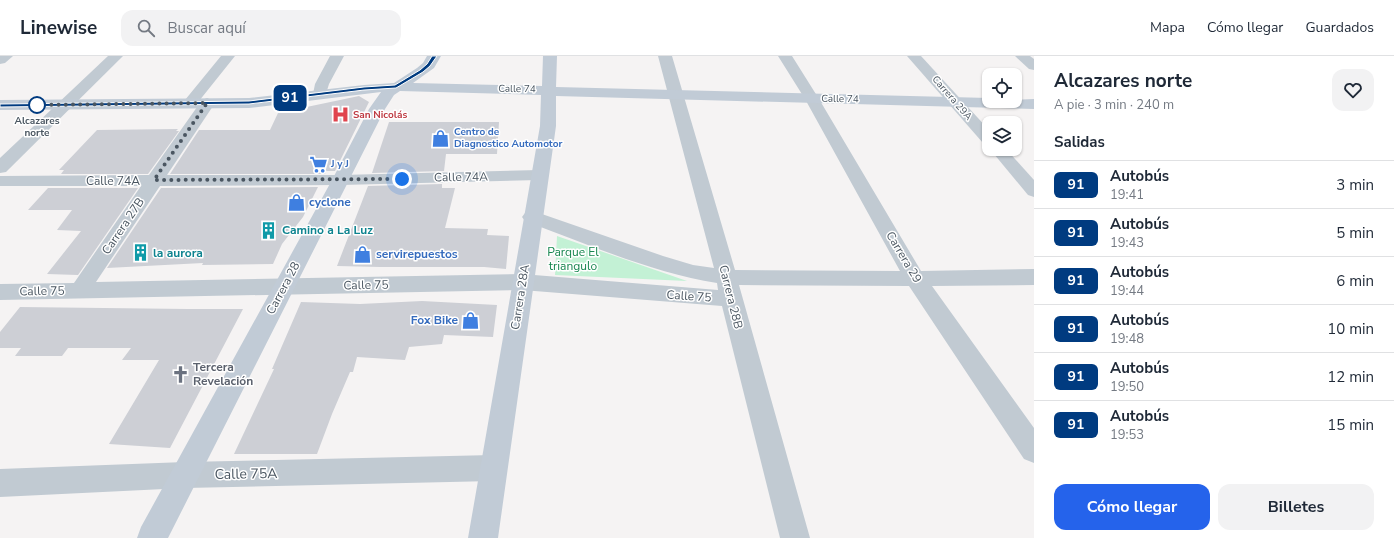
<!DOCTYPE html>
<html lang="es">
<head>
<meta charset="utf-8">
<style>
  :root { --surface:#fff; --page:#f2f2f3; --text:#1f2937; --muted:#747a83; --line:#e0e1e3; --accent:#2563eb }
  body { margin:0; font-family:"Nunito Sans",sans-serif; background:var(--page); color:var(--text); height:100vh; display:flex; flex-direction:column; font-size:15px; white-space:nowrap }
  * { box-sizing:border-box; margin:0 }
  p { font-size:13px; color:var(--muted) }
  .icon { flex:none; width:22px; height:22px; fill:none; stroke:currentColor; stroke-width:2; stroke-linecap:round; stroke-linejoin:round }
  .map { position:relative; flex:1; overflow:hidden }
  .side { display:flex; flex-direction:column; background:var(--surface); width:360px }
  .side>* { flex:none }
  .badge { padding:0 8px; border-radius:6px; font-size:14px; line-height:26px }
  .fabs { position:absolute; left:982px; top:12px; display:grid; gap:8px }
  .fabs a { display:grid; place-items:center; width:40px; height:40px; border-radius:8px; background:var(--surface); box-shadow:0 1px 3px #0004; font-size:20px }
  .you { position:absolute; width:20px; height:20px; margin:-10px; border:3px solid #fff; border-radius:50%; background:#1a73e8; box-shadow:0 0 0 6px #1a73e833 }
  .map>.badge { position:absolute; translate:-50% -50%; box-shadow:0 0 0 2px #fff }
  h2 { padding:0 20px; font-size:15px; line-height:36px }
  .round { display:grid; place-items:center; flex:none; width:42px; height:42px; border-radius:12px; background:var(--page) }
  .overview { display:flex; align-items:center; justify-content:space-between; height:68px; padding:0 20px }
  h1 { font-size:19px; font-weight:700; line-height:30px }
  .primary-button { display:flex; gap:8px; margin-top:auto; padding:8px 20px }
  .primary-button a { flex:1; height:46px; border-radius:12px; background:var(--accent); color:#fff; font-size:16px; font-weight:700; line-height:46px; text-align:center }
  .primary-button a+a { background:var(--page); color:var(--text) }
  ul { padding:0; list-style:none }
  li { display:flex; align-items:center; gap:12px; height:48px; padding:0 20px; border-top:1px solid var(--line) }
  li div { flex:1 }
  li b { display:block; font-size:15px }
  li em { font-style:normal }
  li .badge { min-width:44px; font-weight:700; text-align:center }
  header { display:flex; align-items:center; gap:24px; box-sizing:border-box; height:56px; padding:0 20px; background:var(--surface); border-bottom:1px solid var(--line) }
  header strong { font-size:19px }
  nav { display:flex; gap:22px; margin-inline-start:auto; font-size:14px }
  .search { width:280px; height:36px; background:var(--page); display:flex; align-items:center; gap:10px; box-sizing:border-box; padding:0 14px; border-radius:12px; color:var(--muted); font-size:15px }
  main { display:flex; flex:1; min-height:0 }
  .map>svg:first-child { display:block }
</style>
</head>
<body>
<header>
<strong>Linewise</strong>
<div class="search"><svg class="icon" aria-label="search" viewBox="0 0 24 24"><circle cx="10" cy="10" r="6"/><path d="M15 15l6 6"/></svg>Buscar aquí</div>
<nav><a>Mapa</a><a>Cómo llegar</a><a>Guardados</a></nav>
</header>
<main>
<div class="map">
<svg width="1034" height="482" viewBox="0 0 1034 482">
  <rect width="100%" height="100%" fill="#f5f3f3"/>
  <path fill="#c3f1d5" d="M557,180L687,225L555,219Z"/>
  <g fill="#cdcfd5">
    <path d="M359,40L369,46L335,115H326L325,118H170L199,74H270L278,57Z"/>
    <path d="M389,66H499L497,98H446L444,115L372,117Z"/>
    <path d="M178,73L176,75H179L148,118H61L64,114H59L97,74Z"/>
    <path d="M442,128V132H455L445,172L488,173L487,179L509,180L506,213L484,211H380L337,210L368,130Z"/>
    <path d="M318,131L303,161L282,188L273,208L202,209L203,207L107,212L161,132Z"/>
    <path d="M48,132H138L78,219L47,218L81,175L57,174L72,154H28Z"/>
    <path d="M422,245L497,249L493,281L444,279L442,288L409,291L405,304L357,301L353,316H350L332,358L317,398H234L274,313H272L301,246L360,248Z"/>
    <path d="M20,251L188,253H243L170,392L109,388L159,304H122L131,292H68L62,300H15L21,292H0V276Z"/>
  </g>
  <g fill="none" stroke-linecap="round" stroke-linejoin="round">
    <g fill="#c1cad2" fill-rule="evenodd">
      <path d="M0,0H13L5,7L0,8Z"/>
      <path d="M108,0H123L6,116L0,117V102Z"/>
      <path d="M221,0H235L195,50L190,52L185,50L182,47L185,44Z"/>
      <path d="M330,0H344L329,28L325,41L320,42L315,41L313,38L315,28Z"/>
      <path d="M658,0H672L735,214L900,215L805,43L778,0H792L819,43L921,215L1034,213V229L932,230L1034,372V407L1024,403L909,230L739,229L810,482H780L722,250L522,234L0,244V228L74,227L141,130H0V120L149,119L202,44L207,42L212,44L215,47L167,119H341L539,114L545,115L548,119L545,123L539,124L341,129L160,130L96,226L522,218L718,234L717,227C653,217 587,188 525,165L522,161L525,157L532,155L539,157L663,200L693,209L714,212Z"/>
      <path d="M907,0H921L989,74V89L983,87Z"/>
      <path d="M1015,0H1030L1034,3V14L1029,13Z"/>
      <path d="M989,92L1006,93L1034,124V141L1028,139Z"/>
      <path d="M493,399L503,403L507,412L503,421L493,425L185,432L0,441V413L185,406Z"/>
    </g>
    <path fill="#c1cbd6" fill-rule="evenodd" d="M427,0H441L434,12L413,27L542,30L543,0H557L556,31L989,42V45L1034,43V53L556,40V70L498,482H468L540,70L541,39L400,35L394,39L385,53L168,482H137L141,471L332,124L369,53L381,36L249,52L0,54V44L249,42L364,29L394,27L417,12L423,7Z"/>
  </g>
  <path fill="#003b80" stroke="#fff" d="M432,0H437L430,10L423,16L396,32L364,34L249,48L0,51V48L249,45L364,31L395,29L420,14L427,8Z"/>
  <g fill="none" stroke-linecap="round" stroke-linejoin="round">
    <path stroke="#4a5661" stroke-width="4" stroke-dasharray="0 7.2" d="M37,49L207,47L154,124L402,123"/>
  </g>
  <defs>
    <symbol id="hospital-bare" viewBox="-9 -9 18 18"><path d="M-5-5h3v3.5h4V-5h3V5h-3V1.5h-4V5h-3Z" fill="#e0444e" stroke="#fff" stroke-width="2.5" paint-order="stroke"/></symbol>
    <symbol id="shop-bare" viewBox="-9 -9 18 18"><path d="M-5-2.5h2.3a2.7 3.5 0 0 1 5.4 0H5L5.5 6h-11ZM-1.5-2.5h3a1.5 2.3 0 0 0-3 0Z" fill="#3f7fe0" stroke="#fff" stroke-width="2.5" paint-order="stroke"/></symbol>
    <symbol id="supermarket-bare" viewBox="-9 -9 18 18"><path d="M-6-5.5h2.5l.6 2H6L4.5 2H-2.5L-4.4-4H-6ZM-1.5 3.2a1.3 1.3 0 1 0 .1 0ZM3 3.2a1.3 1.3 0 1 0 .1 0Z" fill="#3f7fe0" stroke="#fff" stroke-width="2.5" paint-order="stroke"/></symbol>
    <symbol id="building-bare" viewBox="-9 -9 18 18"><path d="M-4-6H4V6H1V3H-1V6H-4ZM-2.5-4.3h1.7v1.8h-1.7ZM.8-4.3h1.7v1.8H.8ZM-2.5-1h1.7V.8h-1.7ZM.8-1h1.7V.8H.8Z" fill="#0f9aa8" stroke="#fff" stroke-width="2.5" paint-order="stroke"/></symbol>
    <symbol id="church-bare" viewBox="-9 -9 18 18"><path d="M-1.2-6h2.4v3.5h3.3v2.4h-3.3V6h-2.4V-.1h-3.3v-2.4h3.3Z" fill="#6b7280" stroke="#fff" stroke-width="2.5" paint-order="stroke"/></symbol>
  </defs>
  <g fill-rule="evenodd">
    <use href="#hospital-bare" x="328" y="46" width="25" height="25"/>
    <use href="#shop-bare" x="428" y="70" width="25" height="25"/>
    <use href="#supermarket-bare" x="306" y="96" width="25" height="25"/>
    <use href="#shop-bare" x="284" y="134" width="25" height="25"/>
    <use href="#building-bare" x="256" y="162" width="25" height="25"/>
    <use href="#building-bare" x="128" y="184" width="25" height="25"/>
    <use href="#shop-bare" x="350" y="186" width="25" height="25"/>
    <use href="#shop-bare" x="458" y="252" width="25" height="25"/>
    <use href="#church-bare" x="168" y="306" width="25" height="25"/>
  </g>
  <circle fill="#fff" stroke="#003b80" stroke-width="2" cx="37" cy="49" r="8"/>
  <g text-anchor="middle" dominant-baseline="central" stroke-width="3" stroke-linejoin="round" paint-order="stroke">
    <g font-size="10" fill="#4a5661" stroke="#fff">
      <text transform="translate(517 33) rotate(1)">Calle 74</text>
      <text transform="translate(952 42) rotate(49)">Carrera 29A</text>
      <text transform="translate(840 43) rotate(1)">Calle 74</text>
    </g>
    <g font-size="10" font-weight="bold" fill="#be3a42" stroke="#fff" text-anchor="start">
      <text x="353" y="59">San Nicolás</text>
    </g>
    <g font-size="10" font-weight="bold" fill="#4a5661" stroke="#fff">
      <text x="37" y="65">Alcazares<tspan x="37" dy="12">norte</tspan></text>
    </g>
    <g font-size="10" font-weight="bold" fill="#366cbe" stroke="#fff" text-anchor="start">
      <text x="454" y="76">Centro de<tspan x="454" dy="12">Diagnostico Automotor</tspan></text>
      <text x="331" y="108">J y J</text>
    </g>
    <g font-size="12" fill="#4a5661" stroke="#fff">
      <text transform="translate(461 121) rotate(-1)">Calle 74A</text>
      <text x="113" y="125">Calle 74A</text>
      <text transform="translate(123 170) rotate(-56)">Carrera 27B</text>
      <text transform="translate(904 201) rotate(59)">Carrera 29</text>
      <text transform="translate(366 229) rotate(-1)">Calle 75</text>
      <text transform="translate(283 232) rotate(-62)">Carrera 28</text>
      <text transform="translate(42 235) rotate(-1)">Calle 75</text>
      <text transform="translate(689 240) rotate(4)">Calle 75</text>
      <text transform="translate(520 241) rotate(-81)">Carrera 28A</text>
      <text transform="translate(731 241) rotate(76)">Carrera 28B</text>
    </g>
    <g font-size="12" font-weight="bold" fill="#366cbe" stroke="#fff" text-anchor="start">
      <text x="309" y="146">cyclone</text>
      <text x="376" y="198">servirepuestos</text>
      <text x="458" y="264" text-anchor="end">Fox Bike</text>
    </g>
    <g font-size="12" font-weight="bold" fill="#0d838f" stroke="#fff" text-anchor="start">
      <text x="282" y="174">Camino a La Luz</text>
      <text x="153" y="197">la aurora</text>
    </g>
    <g font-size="12" fill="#17864f" stroke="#fff">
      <text x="573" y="196">Parque El<tspan x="573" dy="14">triangulo</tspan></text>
    </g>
    <g font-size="12" font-weight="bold" fill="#5b616d" stroke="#fff" text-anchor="start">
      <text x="193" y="311">Tercera<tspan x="193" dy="14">Revelación</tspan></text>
    </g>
    <g font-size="14" fill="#4a5661" stroke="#fff">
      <text transform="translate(246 418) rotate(-1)">Calle 75A</text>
    </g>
  </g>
</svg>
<div class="fabs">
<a><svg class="icon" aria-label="locate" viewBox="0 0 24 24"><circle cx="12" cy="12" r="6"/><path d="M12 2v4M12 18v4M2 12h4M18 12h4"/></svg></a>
<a><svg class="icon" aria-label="layers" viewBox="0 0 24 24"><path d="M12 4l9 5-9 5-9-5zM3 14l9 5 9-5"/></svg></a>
</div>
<div class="you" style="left:402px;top:123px"></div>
<b class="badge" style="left:290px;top:42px;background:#003b80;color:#fff">91</b>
</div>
<section class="side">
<div class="overview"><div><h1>Alcazares norte</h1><p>A pie · 3 min · 240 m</p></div><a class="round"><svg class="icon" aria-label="heart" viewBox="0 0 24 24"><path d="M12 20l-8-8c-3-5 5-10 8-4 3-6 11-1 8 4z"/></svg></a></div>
<h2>Salidas</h2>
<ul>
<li><span class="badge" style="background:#003b80;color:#fff">91</span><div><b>Autobús</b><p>19:41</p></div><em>3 min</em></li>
<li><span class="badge" style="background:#003b80;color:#fff">91</span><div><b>Autobús</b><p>19:43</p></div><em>5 min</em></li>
<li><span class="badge" style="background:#003b80;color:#fff">91</span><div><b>Autobús</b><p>19:44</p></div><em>6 min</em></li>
<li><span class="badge" style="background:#003b80;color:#fff">91</span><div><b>Autobús</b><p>19:48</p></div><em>10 min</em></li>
<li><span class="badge" style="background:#003b80;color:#fff">91</span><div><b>Autobús</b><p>19:50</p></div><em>12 min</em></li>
<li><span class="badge" style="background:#003b80;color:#fff">91</span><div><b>Autobús</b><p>19:53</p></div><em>15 min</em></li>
</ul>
<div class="primary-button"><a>Cómo llegar</a><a>Billetes</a></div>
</section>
</main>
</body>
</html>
